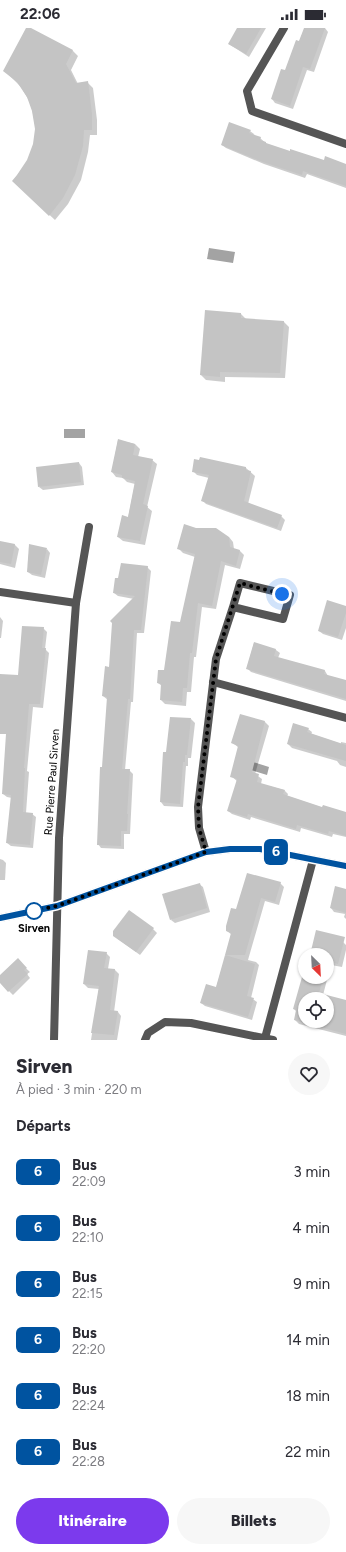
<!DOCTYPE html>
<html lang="fr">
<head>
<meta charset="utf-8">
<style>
  :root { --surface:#fff; --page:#f7f7f7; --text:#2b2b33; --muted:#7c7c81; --accent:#7c3aed }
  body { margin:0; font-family:Figtree,sans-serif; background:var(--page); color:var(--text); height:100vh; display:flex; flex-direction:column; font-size:15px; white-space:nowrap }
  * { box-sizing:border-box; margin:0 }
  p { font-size:13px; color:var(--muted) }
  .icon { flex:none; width:22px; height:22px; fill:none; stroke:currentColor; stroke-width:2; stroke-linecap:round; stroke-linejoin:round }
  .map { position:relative; height:1012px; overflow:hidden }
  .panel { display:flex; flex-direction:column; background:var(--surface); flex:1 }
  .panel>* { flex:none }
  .badge { padding:0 8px; border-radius:6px; font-size:14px; line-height:26px }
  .needle { width:26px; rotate:156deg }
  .fabs { position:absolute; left:298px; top:920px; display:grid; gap:8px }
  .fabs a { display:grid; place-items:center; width:36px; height:36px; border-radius:50%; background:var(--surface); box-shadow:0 1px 3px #0004; font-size:20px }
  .you { position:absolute; width:20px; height:20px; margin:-10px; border:3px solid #fff; border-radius:50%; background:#1a73e8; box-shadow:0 0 0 6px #1a73e833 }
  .map>.badge { position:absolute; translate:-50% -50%; box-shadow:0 0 0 2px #fff }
  h2 { padding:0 16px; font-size:15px; line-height:36px }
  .round { display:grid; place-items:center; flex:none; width:42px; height:42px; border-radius:21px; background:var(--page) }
  .headline { display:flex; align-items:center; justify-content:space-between; height:68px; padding:0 16px }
  h1 { font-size:19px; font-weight:800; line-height:30px }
  .primary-button { display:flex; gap:8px; margin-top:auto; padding:8px 16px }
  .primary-button a { flex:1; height:46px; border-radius:24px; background:var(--accent); color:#fff; font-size:16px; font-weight:800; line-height:46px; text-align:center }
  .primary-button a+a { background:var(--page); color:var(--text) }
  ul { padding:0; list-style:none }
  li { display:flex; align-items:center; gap:12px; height:56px; padding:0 16px }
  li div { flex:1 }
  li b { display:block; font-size:15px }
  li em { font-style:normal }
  li .badge { min-width:44px; font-weight:700; text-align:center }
  .status { display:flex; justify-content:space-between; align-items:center; height:28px; padding:0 20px; background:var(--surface); direction:ltr }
  .status svg { height:11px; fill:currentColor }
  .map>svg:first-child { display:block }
</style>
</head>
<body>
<div class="status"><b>22:06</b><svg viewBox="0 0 49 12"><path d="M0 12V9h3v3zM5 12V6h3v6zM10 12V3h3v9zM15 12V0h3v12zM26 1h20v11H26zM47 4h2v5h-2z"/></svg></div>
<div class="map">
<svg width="346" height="1012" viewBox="0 0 346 1012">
  <rect width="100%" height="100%" fill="#fff"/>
  <g fill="#a3a3a3">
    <path d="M209,220L235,224L233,235L207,231Z"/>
    <rect x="64" y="401" width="21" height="9"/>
    <path d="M253,734L269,739L267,747L251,742Z"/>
  </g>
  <g fill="#0003" fill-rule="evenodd">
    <path d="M27,0L73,23L78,28L71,42L78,56L87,54L93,60L97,92V107H90L88,124L81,152L68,176L55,192L13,153L28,133L34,116L36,101L31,76L21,59L5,43Z"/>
    <path d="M238,0H266L249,29L229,16Z"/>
    <path d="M305,0H325L328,4L314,44L307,42L293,81L275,75L272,71L286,44Z"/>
    <path d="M250,103L254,106L253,108L260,110L268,117L324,134L346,137V160L307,146L305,150L264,136L226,120L222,117Z"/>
    <path d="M241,286L247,292L284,294L289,299L285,350L225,349V354L206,352L201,347Z"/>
    <path d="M118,412L135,416L140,421L138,429L152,432L157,436L147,479L152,483L145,517L123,513L118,509L128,490L135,456L127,454L123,450L116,449L112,444Z"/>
    <path d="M79,435L82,439L84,457L43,462L39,459Z"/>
    <path d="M246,440L255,448L248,476L281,488L285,492L281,503L206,476L202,472L209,450L197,447L193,443Z"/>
    <path d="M229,509L233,514L234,521L240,523L244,527L240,541L225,537L216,581L202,579L196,629H194L191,664H187L186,678L165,676L161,672L162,658L158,655L165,643L181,595L195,529L183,525L179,521Z"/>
    <path d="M0,514L15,517L19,521L15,540L0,536Z"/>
    <path d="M47,521L50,525L45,550L32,547L28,544Z"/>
    <path d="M147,539L151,543L144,605H137L133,674H131L125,742H129L133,746L130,806H124V821L101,820L98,816L108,672L103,668L109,640L134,571L118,568L114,565Z"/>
    <path d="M346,579V600L342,612L323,606L319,603Z"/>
    <path d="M0,589L3,593L1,610H0Z"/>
    <path d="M43,600L47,604L45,621L49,625L43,680L33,679L27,743L29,744L26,785L32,786L36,789L33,820L11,818L7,815L12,770L7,769L3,766L10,675L0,673V647L19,648Z"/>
    <path d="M254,615L276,622L280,625L278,630L325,643L328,648L346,653V673L251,644L247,640Z"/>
    <path d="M241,687L265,694L269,698L255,746L262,751L261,756L284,762L288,766L287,769L323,780L346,785V809L333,806L332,809L301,800L300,804L251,789L250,792L232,786L228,783L237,753L231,748L239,720L233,715Z"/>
    <path d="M191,691L195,695L191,730H188V738H186L183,779L164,778L161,774L167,725Z"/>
    <path d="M308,701L312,704L311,707L341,716V714L346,715V739L340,737L337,733L292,720L288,716Z"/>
    <path d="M0,831L3,832L6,835L5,852H0Z"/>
    <path d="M280,855L284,859L279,877L265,873L248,932L256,934L259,937L251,970L257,974L252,992L205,978L201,975L216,960L232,907L227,903L237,882Z"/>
    <path d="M199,856L203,859L210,884L175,895L171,892Z"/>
    <path d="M346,862V891L344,889L345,886L334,884L331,880Z"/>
    <path d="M153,901L157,905L140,927L118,911Z"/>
    <path d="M343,914L346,917V922L342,939L331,937L323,967L346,973V1008L299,996L295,992L297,984L294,981L306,949H327V927H311ZM305,971H327V993H305Z"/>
    <path d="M106,925L110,929L108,941L115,942L119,946L114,984H118L121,988L117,1012H91L99,961L88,960L84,956Z"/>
    <path d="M17,932L30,944L27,946L30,950L13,967L0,954V948Z"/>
  </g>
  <g fill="#c4c4c4" fill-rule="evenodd">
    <path d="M26,0H31L73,22L66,36L76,55L88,53L92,86V102H84L83,118L75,147L63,170L49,188L12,153L17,147L27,132L33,116L35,101L32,83L27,69L17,54L3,43Z"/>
    <path d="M237,0H261L246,26L228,16Z"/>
    <path d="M304,0H325L310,41L303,39L290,78L271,71L281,41L285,42L296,12L299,13Z"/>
    <path d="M229,94L251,102L249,105L261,109L260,112L266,114V115L290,123V121L324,132L325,128L346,136V158L303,143L302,147L260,133L221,117Z"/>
    <path d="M205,282L241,285V290L284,293L280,345L220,344V349L200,347Z"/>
    <path d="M118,411L135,416L133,427L153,431L143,476L148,478L140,513L117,509L122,487L128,489L135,453L122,450V447L111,444Z"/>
    <path d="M200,429L246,439V442L251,443L244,473L282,487L277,500L201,473L209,447L192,444L194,431L199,432Z"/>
    <path d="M79,434L81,454L38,459L36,439Z"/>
    <path d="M184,496L196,500H216L229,509L230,519L240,522L236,538L221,533L212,578L198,575L192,625H190L187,660H183L182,674L160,672L161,656L157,655L158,642H164L171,593L180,594L195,526L177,521Z"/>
    <path d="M0,513L15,516L11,536L0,534Z"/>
    <path d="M29,516L47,520L41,547L27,544Z"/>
    <path d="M121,535L148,538L141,602H134L130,671H128L122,741H130L127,786H128L127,803H121V818L97,817L100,739H102L107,669L102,668L105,638L109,639L112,595L110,593L135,568L113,565L115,550H118Z"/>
    <path d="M327,572L346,578V585L338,609L318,603Z"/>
    <path d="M22,598L44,599L42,620H46L40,676H29L24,740H25L23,784L33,785L30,817L6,815L11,767L2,766L6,706H0V646L18,647Z"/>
    <path d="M254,614L276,621L274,628L325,642L324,646L346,652V671L246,641Z"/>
    <path d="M240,686L265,693L252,744L259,746L257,754L285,762L283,766L322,779L323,777L346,784V808L329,803L328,806L297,797L296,801L248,786L247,789L227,783L237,751L230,749L238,718L231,715Z"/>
    <path d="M170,689L191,690L187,727H185V734H183L180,776L160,774L163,724H166Z"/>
    <path d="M293,695L309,700L307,704L346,717V733L287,716Z"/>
    <path d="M247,845L281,854L275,874L261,870L245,927H225L231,905L226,903V898L231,880L236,881Z"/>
    <path d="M200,855L207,880L170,892L162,866Z"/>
    <path d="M335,858L346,861V885L330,880Z"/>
    <path d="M129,882L154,900L136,924L113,908V903Z"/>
    <path d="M316,902L345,909L338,936L327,933V927H310Z"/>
    <path d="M88,922L107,924L104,940L115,941L110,982L118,983L114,1007L91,1005L99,958L83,956Z"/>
    <path d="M225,927L255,936L247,968L254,970L248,989L200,975L206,956L216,959Z"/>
    <path d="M18,930L27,940L24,942L28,946L8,964L0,955V947Z"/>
    <path d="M302,949L322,954L319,965L346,972V1006L294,992L296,982L293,981ZM305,971H327V993H305Z"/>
  </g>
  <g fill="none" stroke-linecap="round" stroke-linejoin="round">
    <g stroke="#555" stroke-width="8">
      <path d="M284,0L247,63L252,83L346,116"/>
      <path d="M0,564L76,575"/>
      <path d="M213,654L346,690"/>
      <path d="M206,824L199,800L198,779L216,631L233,579L283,591L290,567L240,555L233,579"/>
      <path d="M0,890L57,878L206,824L230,821H260L346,838"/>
      <path d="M265,1010L313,832"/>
      <path d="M54,1012L59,810L76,575L89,499"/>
      <path d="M145,1012L148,1005L165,994L191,995L273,1012"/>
    </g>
  </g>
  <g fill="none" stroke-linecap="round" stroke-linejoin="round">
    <defs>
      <path id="line" d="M0,890L57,878L206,824L230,821H260L346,838"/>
    </defs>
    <use href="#line" stroke="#fff" stroke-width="9"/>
    <use href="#line" stroke="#0053a0" stroke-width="6"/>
    <path stroke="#000" stroke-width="4" stroke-dasharray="0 7.2" d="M34,883L27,884L57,878L206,824L199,800L198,779L216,631L240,555L282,566"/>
  </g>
  <circle fill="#fff" stroke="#0053a0" stroke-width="2" cx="34" cy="883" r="8"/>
  <g text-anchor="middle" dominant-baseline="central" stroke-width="3.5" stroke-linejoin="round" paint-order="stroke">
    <g font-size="11" fill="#000" stroke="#fff">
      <text transform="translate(52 754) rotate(-86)">Rue Pierre Paul Sirven</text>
    </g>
    <g font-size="11" font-weight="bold" fill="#000" stroke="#fff">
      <text x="34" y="900">Sirven</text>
    </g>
  </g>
</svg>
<div class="fabs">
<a><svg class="needle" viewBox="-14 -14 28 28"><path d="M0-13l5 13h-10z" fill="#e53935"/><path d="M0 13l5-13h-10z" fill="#7c7c81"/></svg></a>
<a><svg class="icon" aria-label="locate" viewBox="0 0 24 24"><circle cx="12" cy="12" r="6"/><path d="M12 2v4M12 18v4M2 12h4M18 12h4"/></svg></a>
</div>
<div class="you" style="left:282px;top:566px"></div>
<b class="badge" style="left:276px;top:824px;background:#0053a0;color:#fff">6</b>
</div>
<section class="panel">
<div class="headline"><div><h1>Sirven</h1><p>À pied · 3 min · 220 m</p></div><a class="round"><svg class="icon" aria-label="heart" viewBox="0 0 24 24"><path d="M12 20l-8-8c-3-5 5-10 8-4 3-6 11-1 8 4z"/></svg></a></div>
<h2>Départs</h2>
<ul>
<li><span class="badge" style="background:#0053a0;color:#fff">6</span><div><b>Bus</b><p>22:09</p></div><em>3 min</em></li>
<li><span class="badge" style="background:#0053a0;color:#fff">6</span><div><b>Bus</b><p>22:10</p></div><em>4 min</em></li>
<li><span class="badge" style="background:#0053a0;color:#fff">6</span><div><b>Bus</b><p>22:15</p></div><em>9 min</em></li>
<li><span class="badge" style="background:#0053a0;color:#fff">6</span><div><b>Bus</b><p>22:20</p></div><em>14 min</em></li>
<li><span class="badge" style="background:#0053a0;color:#fff">6</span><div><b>Bus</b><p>22:24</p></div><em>18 min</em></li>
<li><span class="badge" style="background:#0053a0;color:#fff">6</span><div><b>Bus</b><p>22:28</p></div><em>22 min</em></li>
</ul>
<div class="primary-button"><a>Itinéraire</a><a>Billets</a></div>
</section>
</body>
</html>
